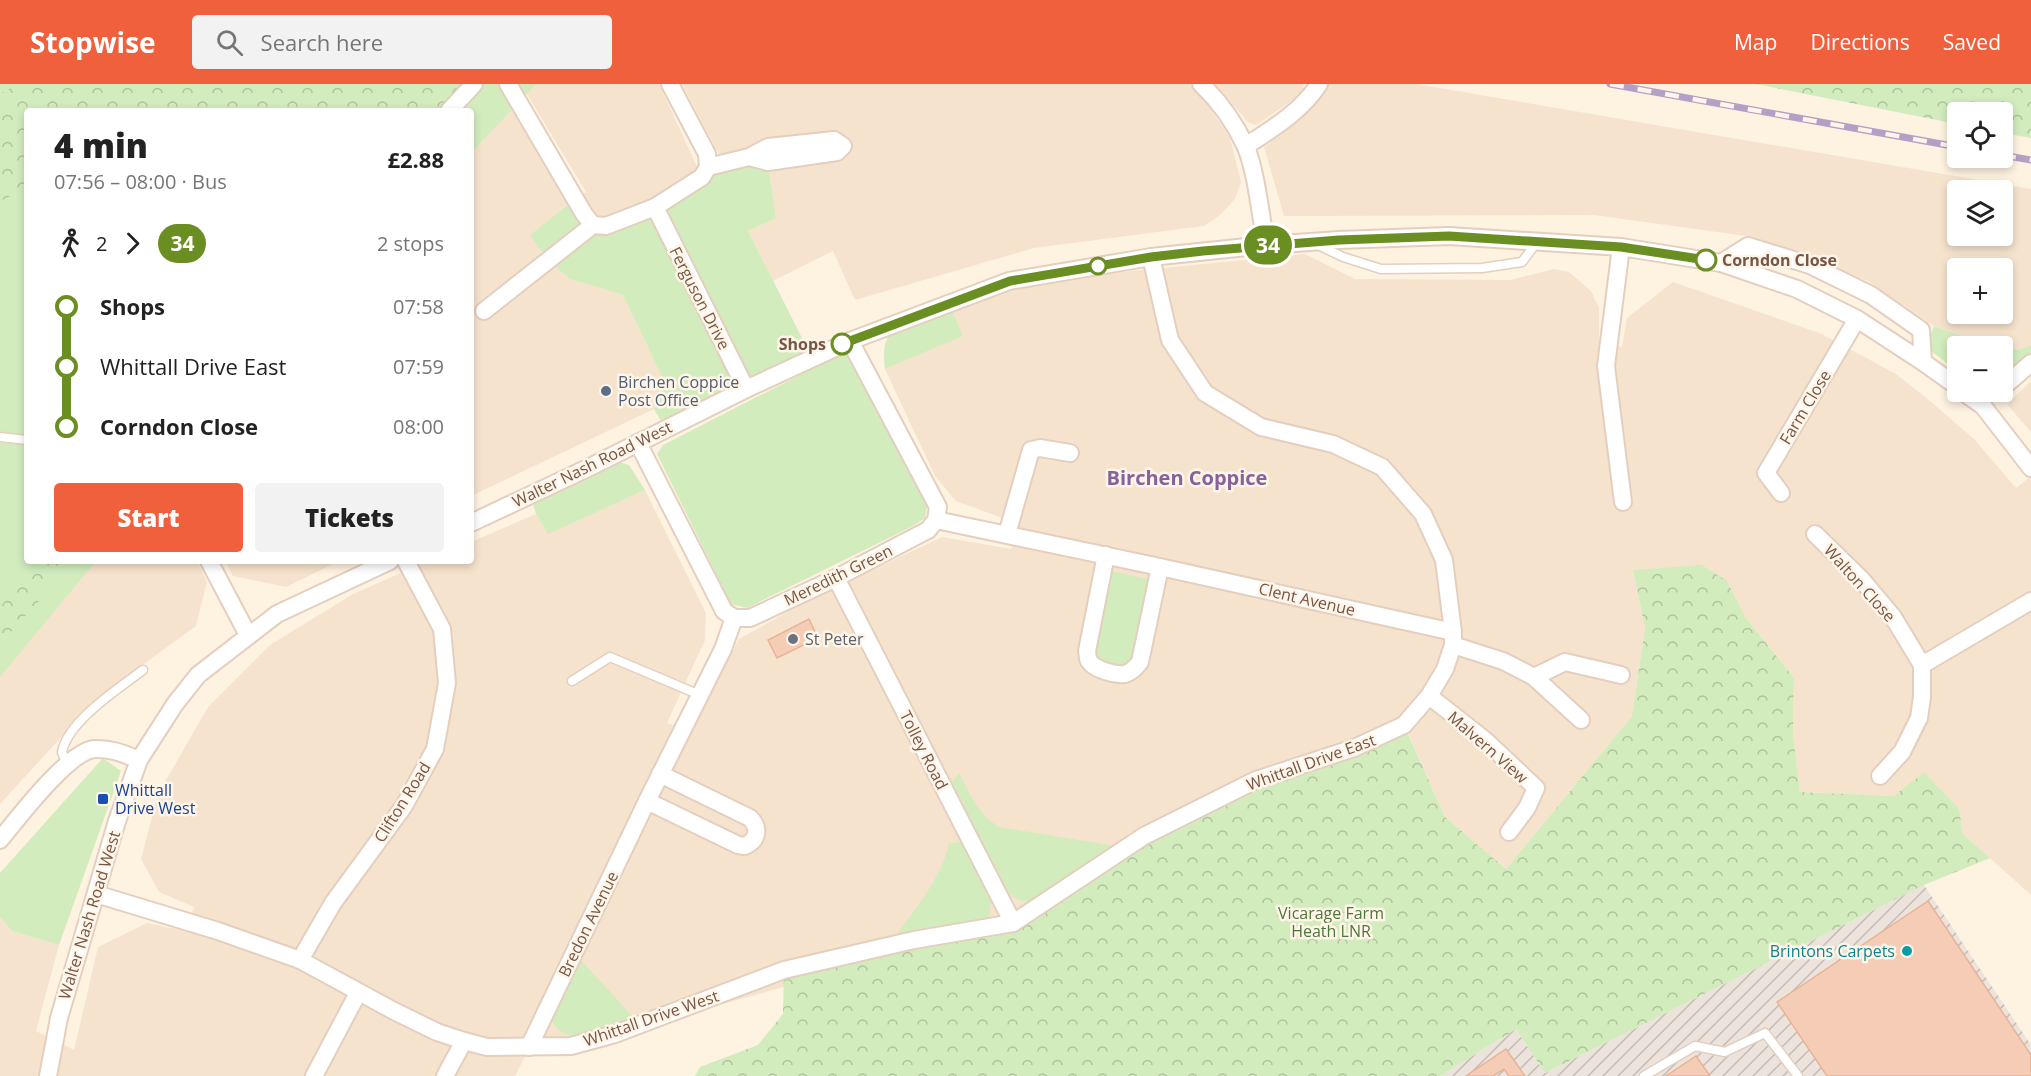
<!DOCTYPE html>
<html lang="en">
<head>
<meta charset="utf-8">
<style>
  :root { --surface:#fff; --page:#f2f2f2; --text:#222; --muted:#767676; --accent:#f1603c }
  body { margin:0; font-family:"Open Sans",sans-serif; background:var(--page); color:var(--text); height:100vh; display:flex; flex-direction:column; font-size:22px; white-space:nowrap }
  * { box-sizing:border-box; margin:0 }
  p { font-size:20px; color:var(--muted) }
  .icon { flex:none; width:33px; height:33px; fill:none; stroke:currentColor; stroke-width:2; stroke-linecap:round; stroke-linejoin:round }
  .map { position:relative; flex:1; overflow:hidden }
  .panel { position:absolute; left:24px; top:24px; width:450px; height:456px; display:flex; flex-direction:column; background:var(--surface); border-radius:6px; box-shadow:0 3px 9px #0003 }
  .panel>* { flex:none }
  .badge { padding:0 12px; border-radius:20px; font-size:21px; line-height:39px }
  .controls { position:absolute; left:1947px; top:18px; display:grid; gap:12px }
  .controls a { display:grid; place-items:center; width:66px; height:66px; border-radius:6px; background:var(--surface); box-shadow:0 3px 9px #0003; font-size:30px }
  .map>.badge { position:absolute; translate:-50% -50%; box-shadow:0 0 0 3px #fff }
  .legs { display:flex; align-items:center; gap:9px; height:66px; padding:0 30px; font-size:20px }
  .legs p { margin-inline-start:auto }
  .head { display:flex; align-items:center; justify-content:space-between; height:102px; padding:0 30px }
  h1 { font-size:33px; font-weight:800; line-height:45px }
  .action { display:flex; gap:12px; margin-top:auto; padding:12px 30px }
  .action a { flex:1; height:69px; border-radius:6px; background:var(--accent); color:#fff; font-size:24px; font-weight:800; line-height:69px; text-align:center }
  .action a+a { background:var(--page); color:var(--text) }
  ul { padding:0 30px; list-style:none }
  li { display:flex; align-items:center; gap:21px; height:60px; font-size:22px }
  li i { display:grid; place-items:center; width:9px; height:100%; margin:0 8px; background:currentColor }
  li i::after { content:''; width:15px; height:15px; margin:-8px; border:4px solid; border-radius:50%; background:var(--surface) }
  li p { margin-inline-start:auto }
  li:first-child i { background:linear-gradient(#0000 50%,currentColor 0) }
  li:last-child i { background:linear-gradient(currentColor 50%,#0000 0) }
  header { display:flex; align-items:center; gap:36px; box-sizing:border-box; height:84px; padding:0 30px; background:var(--accent); color:#fff }
  header strong { font-size:28px }
  nav { display:flex; gap:33px; margin-inline-start:auto; font-size:21px }
  .search { width:420px; height:54px; background:var(--page); display:flex; align-items:center; gap:15px; box-sizing:border-box; padding:0 21px; border-radius:6px; color:var(--muted); font-size:22px }
  .map>svg:first-child { display:block }
</style>
</head>
<body>
<header>
<strong>Stopwise</strong>
<div class="search"><svg class="icon" aria-label="search" viewBox="0 0 24 24"><circle cx="10" cy="10" r="6"/><path d="M15 15l6 6"/></svg>Search here</div>
<nav><a>Map</a><a>Directions</a><a>Saved</a></nav>
</header>
<div class="map">
<svg width="2031" height="992" viewBox="0 0 2031 992">
  <defs>
    <pattern id="industrial-furrows" width="10" height="10" patternUnits="userSpaceOnUse" patternTransform="scale(1.5)"><rect width="10" height="10" fill="#ece3dc"/><path d="M-1 1l2-2M0 10L10 0M9 11l2-2" fill="none" stroke="#c4bbb4"/></pattern>
    <pattern id="forest-crowns" width="20" height="18" patternUnits="userSpaceOnUse" patternTransform="scale(1.5)"><rect width="20" height="18" fill="#d2ecbe"/><path d="M2 6a3 3 0 1 1 6 0M12 15a3 3 0 1 1 6 0" fill="none" stroke="#afc29c"/></pattern>
  </defs>
  <rect width="100%" height="100%" fill="#fef2e0"/>
  <g fill="#f6e3ce" fill-rule="evenodd">
    <path d="M496,0L576,114L586,108L521,0H659L698,85L722,76L682,0H1189L1202,13L1230,54L1241,98L1235,115L1220,131L1204,142L1034,164L855,216L833,167L773,197L748,147L776,134L768,78L837,68L843,62L834,56L768,63L749,73L708,83L702,93L655,123L606,142L593,141L584,130L575,114L531,151L548,177L570,195L623,211L664,297L654,325L471,412V27Z"/>
    <path d="M1215,0H1303L1304,5L1293,16L1256,41L1248,38Z"/>
    <path d="M1328,0H1416L2031,105V261L2018,266L1982,259L1934,242L1868,197L1753,153L1594,131L1284,132L1264,63L1301,35ZM1958,106H2002V152H1958ZM1958,184H2002V230H1958Z"/>
    <path d="M1305,170L1355,195L1510,196L1554,185L1569,188L1591,207L1599,224V259L1622,263L1627,234L1673,198L1822,250L1896,290L1930,317L1974,355L2016,404L2031,392V811L1963,750L1959,725L1894,712L1800,708L1793,651L1794,594L1746,534L1727,497L1633,487L1645,544L1632,632L1506,785L1445,733L1405,642L1013,839L615,950L530,963L515,992H0V833L12,847L59,861L36,947L74,966L98,863L147,839L185,847L194,823L159,808L141,775L158,710L208,623L270,561L353,510L428,477H471V458L536,430L548,449L645,406L706,529L705,556L667,639L690,648L739,555L811,515L942,453L1011,465L1019,440L956,417L935,392L885,285L962,252L952,226L1010,202L1050,195Z"/>
    <path d="M2031,297V348L2007,320Z"/>
    <path d="M70,477H197L207,498L196,542L97,614L0,720V560Z"/>
    <path d="M225,477H339L286,503L233,492Z"/>
  </g>
  <path fill="url(#industrial-furrows)" d="M1924,801L2031,961V992H1440L1516,945L1545,989Z"/>
  <g fill="#d2ecbe">
    <path d="M0,0H536L471,69V27H27V477H96L0,593Z"/>
    <path d="M768,79L776,134L748,147L812,274L665,344L654,325L664,297L623,211L570,195L548,177L530,151L576,114L606,142L708,83Z"/>
    <path d="M952,226L963,252L885,285C884,273 882,257 892,248C898,243 941,230 952,226Z"/>
    <path d="M1934,242L1982,259L1999,262H1958L1957,287L1931,267L1930,253Z"/>
    <path d="M2031,261V268L2003,294L2002,263L2018,266Z"/>
    <path d="M839,271H846L853,277L928,416L925,434L913,442L747,524L731,520L657,370L663,361Z"/>
    <path d="M619,378L629,381L645,406L548,450L536,430L533,420Z"/>
    <path d="M1110,487L1149,495L1133,577L1124,583L1101,578L1095,574L1093,567Z"/>
    <path d="M103,674L121,687L59,861L12,847L0,833V789Z"/>
    <path d="M959,689C971,711 977,729 999,743L1115,762L1032,818L1022,817L1010,811L952,698Z"/>
    <path d="M965,758L992,810L989,833L979,840L893,856C913,827 942,795 949,759Z"/>
    <path d="M578,873L635,935C610,943 566,969 551,935Z"/>
  </g>
  <g fill="url(#forest-crowns)">
    <path d="M18,0H469L443,27H27V104L0,117V10Z"/>
    <path d="M1756,0H2031V54L2003,49L2002,28H1958L1957,40Z"/>
    <path d="M34,477H70L37,519L0,560V524Z"/>
    <path d="M1702,481L1727,497L1746,534L1794,594L1793,651L1800,708L1894,712L1924,688L1959,725L1963,750L1990,774L1924,801L1545,989L1516,945L1440,992H695L700,983L758,961L783,930L784,886L1013,839L1144,752L1404,641L1445,733L1506,785L1632,632L1645,544L1633,486Z"/>
  </g>
  <g fill="#f5cdb6" stroke="#e9b395" stroke-width="1.5">
    <path d="M809,535L818,554L777,574L768,556Z"/>
    <path d="M1928,817L2031,971V992H1827L1777,918Z"/>
    <path d="M1506,965L1525,992H1509L1504,985L1493,992H1466Z"/>
    <path d="M1696,972L1710,992H1666Z"/>
  </g>
  <g fill="none" stroke-linecap="round" stroke-linejoin="round">
    <defs>
      <g id="lane">
        <path d="M1316,160L1343,173L1381,185L1482,184L1522,178L1537,158"/>
        <path d="M0,353L27,356"/>
        <path d="M572,597L610,573L700,611"/>
        <path d="M67,681L62,668C68,637 118,605 143,586"/>
        <path d="M1644,992L1695,962L1725,968L1765,949L1798,992"/>
      </g>
      <g id="street">
        <path d="M508,0L584,130L593,141"/>
        <path d="M670,0L707,70L708,83"/>
        <path d="M1201,0C1219,17 1234,38 1245,61C1256,85 1261,134 1266,161"/>
        <path d="M449,27L474,0"/>
        <path d="M1246,62C1273,44 1301,28 1319,0"/>
        <path d="M655,123L746,305"/>
        <path d="M1621,163L1606,282L1623,418"/>
        <path d="M1721,179L1748,162L1810,181L1871,211L1921,246L1923,278"/>
        <path d="M484,227L593,141L606,142L655,123L702,93L708,83L749,73L768,63L834,56L843,62L837,68L768,78L749,73"/>
        <path d="M2002,304L2031,279"/>
        <path d="M1963,308L1983,322L2031,384"/>
        <path d="M638,359L724,527L734,534H750L836,494L928,446L936,436L938,423L850,257"/>
        <path d="M1781,409L1766,389L1857,235"/>
        <path d="M936,436L1160,483L1453,548"/>
        <path d="M471,439L590,383L746,305L850,257L1009,197L1151,173L1266,161L1339,156L1449,152L1621,163L1721,179L1797,205L1857,235L1923,278L1958,303"/>
        <path d="M1007,450L1031,366L1040,364L1070,369"/>
        <path d="M1815,450L1862,496L1893,533L1922,581V613L1919,634L1902,668L1880,692"/>
        <path d="M1106,471L1087,567C1088,570 1087,574 1089,577C1095,586 1115,591 1125,590C1132,588 1136,583 1140,578L1160,483"/>
        <path d="M209,477L248,551"/>
        <path d="M836,494L1013,839"/>
        <path d="M1453,561L1503,577L1534,593L1581,636"/>
        <path d="M1922,581L2031,517"/>
        <path d="M1534,593L1565,578L1621,591"/>
        <path d="M1429,612L1485,656L1536,704L1527,724L1509,748"/>
        <path d="M647,717L738,761L745,762C758,756 760,744 750,734L660,690"/>
        <path d="M0,756C18,734 68,668 94,665C111,664 124,670 139,676"/>
        <path d="M96,810L218,847L300,876L394,927L437,948L464,957L487,963L571,962L615,950L784,886L914,856L1013,839L1144,752L1256,696L1354,664L1404,641L1429,612L1445,585L1453,561V548L1444,476L1423,430L1382,383L1333,360L1261,343L1205,309L1170,256L1151,173"/>
        <path d="M300,876L333,819L404,722L435,665L447,599L442,545L406,477"/>
        <path d="M529,963L647,717L723,565L734,534"/>
        <path d="M48,992L59,934L117,737L139,676L175,620L198,591L277,530L390,477"/>
        <path d="M314,992L358,909"/>
        <path d="M445,992L464,957"/>
      </g>
    </defs>
    <use href="#lane" stroke="#e4cfbf" stroke-width="11"/>
    <use href="#street" stroke="#e4cfbf" stroke-width="20"/>
    <use href="#lane" stroke="#fff" stroke-width="8"/>
    <use href="#street" stroke="#fff" stroke-width="16"/>
    <defs>
      <g id="rail">
        <path d="M1610,0L1958,63"/>
        <path d="M2002,71L2031,76"/>
      </g>
    </defs>
    <use href="#rail" stroke="#b49fc7" stroke-width="7"/>
    <use href="#rail" stroke="#fff5e8" stroke-width="4.5" stroke-dasharray="14" stroke-linecap="butt"/>
  </g>
  <g fill="none" stroke-linecap="round" stroke-linejoin="round">
    <defs>
      <path id="line-1" d="M842,260L1010,197L1151,173L1203,167L1339,156L1449,152L1621,163L1706,176"/>
    </defs>
    <use href="#line-1" stroke="#fff" stroke-width="14"/>
    <use href="#line-1" stroke="#6b8e23" stroke-width="9"/>
  </g>
  <g fill="#fff" stroke="#6b8e23" stroke-width="3">
    <circle cx="1706" cy="176" r="10"/>
    <circle cx="1098" cy="182" r="8"/>
    <circle cx="842" cy="260" r="10"/>
  </g>
  <circle fill="#5c6f8a" stroke="#fff5e8" stroke-width="2" cx="606" cy="307" r="6"/>
  <circle fill="#6b7280" stroke="#fff5e8" stroke-width="2" cx="793" cy="555" r="6"/>
  <rect fill="#1a4fb4" stroke="#fff5e8" stroke-width="2" x="97" y="709" width="12" height="12" rx="3"/>
  <circle fill="#0f9aa8" stroke="#fff5e8" stroke-width="2" cx="1907" cy="867" r="6"/>
  <g text-anchor="middle" dominant-baseline="central" stroke-width="5" stroke-linejoin="round" paint-order="stroke">
    <g font-size="16" font-weight="bold" fill="#765646" stroke="#fff5e8" text-anchor="start">
      <text x="1722" y="176">Corndon Close</text>
      <text x="826" y="260" text-anchor="end">Shops</text>
    </g>
    <g font-size="16" fill="#765646" stroke="#fff5e8">
      <text transform="translate(700 214) rotate(63)">Ferguson Drive</text>
      <text transform="translate(1805 323) rotate(-59)">Farm Close</text>
      <text transform="translate(592 380) rotate(-26)">Walter Nash Road West</text>
      <text transform="translate(838 491) rotate(-26)">Meredith Green</text>
      <text transform="translate(1860 499) rotate(48)">Walton Close</text>
      <text transform="translate(1307 515) rotate(13)">Clent Avenue</text>
      <text transform="translate(1488 663) rotate(41)">Malvern View</text>
      <text transform="translate(924 666) rotate(63)">Tolley Road</text>
      <text transform="translate(1311 678) rotate(-20)">Whittall Drive East</text>
      <text transform="translate(402 718) rotate(-58)">Clifton Road</text>
      <text transform="translate(89 831) rotate(-73)">Walter Nash Road West</text>
      <text transform="translate(588 840) rotate(-64)">Bredon Avenue</text>
      <text transform="translate(651 934) rotate(-19)">Whittall Drive West</text>
    </g>
    <g font-size="16" fill="#4e5e75" stroke="#fff5e8" text-anchor="start">
      <text x="618" y="298">Birchen Coppice<tspan x="618" dy="18">Post Office</tspan></text>
    </g>
    <g font-size="16" fill="#5b616d" stroke="#fff5e8" text-anchor="start">
      <text x="805" y="555">St Peter</text>
    </g>
    <g font-size="16" fill="#164399" stroke="#fff5e8" text-anchor="start">
      <text x="115" y="706">Whittall<tspan x="115" dy="18">Drive West</tspan></text>
    </g>
    <g font-size="16" fill="#4e773b" stroke="#fff5e8">
      <text x="1331" y="829">Vicarage Farm<tspan x="1331" dy="18">Heath LNR</tspan></text>
    </g>
    <g font-size="16" fill="#0d838f" stroke="#fff5e8" text-anchor="end">
      <text x="1895" y="867">Brintons Carpets</text>
    </g>
    <g font-size="20" font-weight="bold" fill="#86619b" stroke="#fff5e8">
      <text x="1187" y="393">Birchen Coppice</text>
    </g>
  </g>
</svg>
<div class="controls">
<a><svg class="icon" aria-label="locate" viewBox="0 0 24 24"><circle cx="12" cy="12" r="6"/><path d="M12 2v4M12 18v4M2 12h4M18 12h4"/></svg></a>
<a><svg class="icon" aria-label="layers" viewBox="0 0 24 24"><path d="M12 4l9 5-9 5-9-5zM3 14l9 5 9-5"/></svg></a>
<a>+</a>
<a>−</a>
</div>
<b class="badge" style="left:1268px;top:161px;background:#6b8e23;color:#fff">34</b>
<section class="panel">
<div class="head"><div><h1>4 min</h1><p>07:56 – 08:00 · Bus</p></div><b>£2.88</b></div>
<div class="legs"><svg class="icon" aria-label="walk" viewBox="0 0 24 24"><circle cx="13" cy="4" r="2"/><path d="M13 8l-2 6 4 7M11 14l-3 7M7 12l3-4h3l4 4"/></svg>2<svg class="icon" aria-label="forward" viewBox="0 0 24 24"><path d="M9 5l7 7-7 7"/></svg><b class="badge" style="background:#6b8e23;color:#fff">34</b><p>2 stops</p></div>
<ul>
<li><i style="color:#6b8e23"></i><b>Shops</b><p>07:58</p></li>
<li><i style="color:#6b8e23"></i><span>Whittall Drive East</span><p>07:59</p></li>
<li><i style="color:#6b8e23"></i><b>Corndon Close</b><p>08:00</p></li>
</ul>
<div class="action"><a>Start</a><a>Tickets</a></div>
</section>
</div>
</body>
</html>
